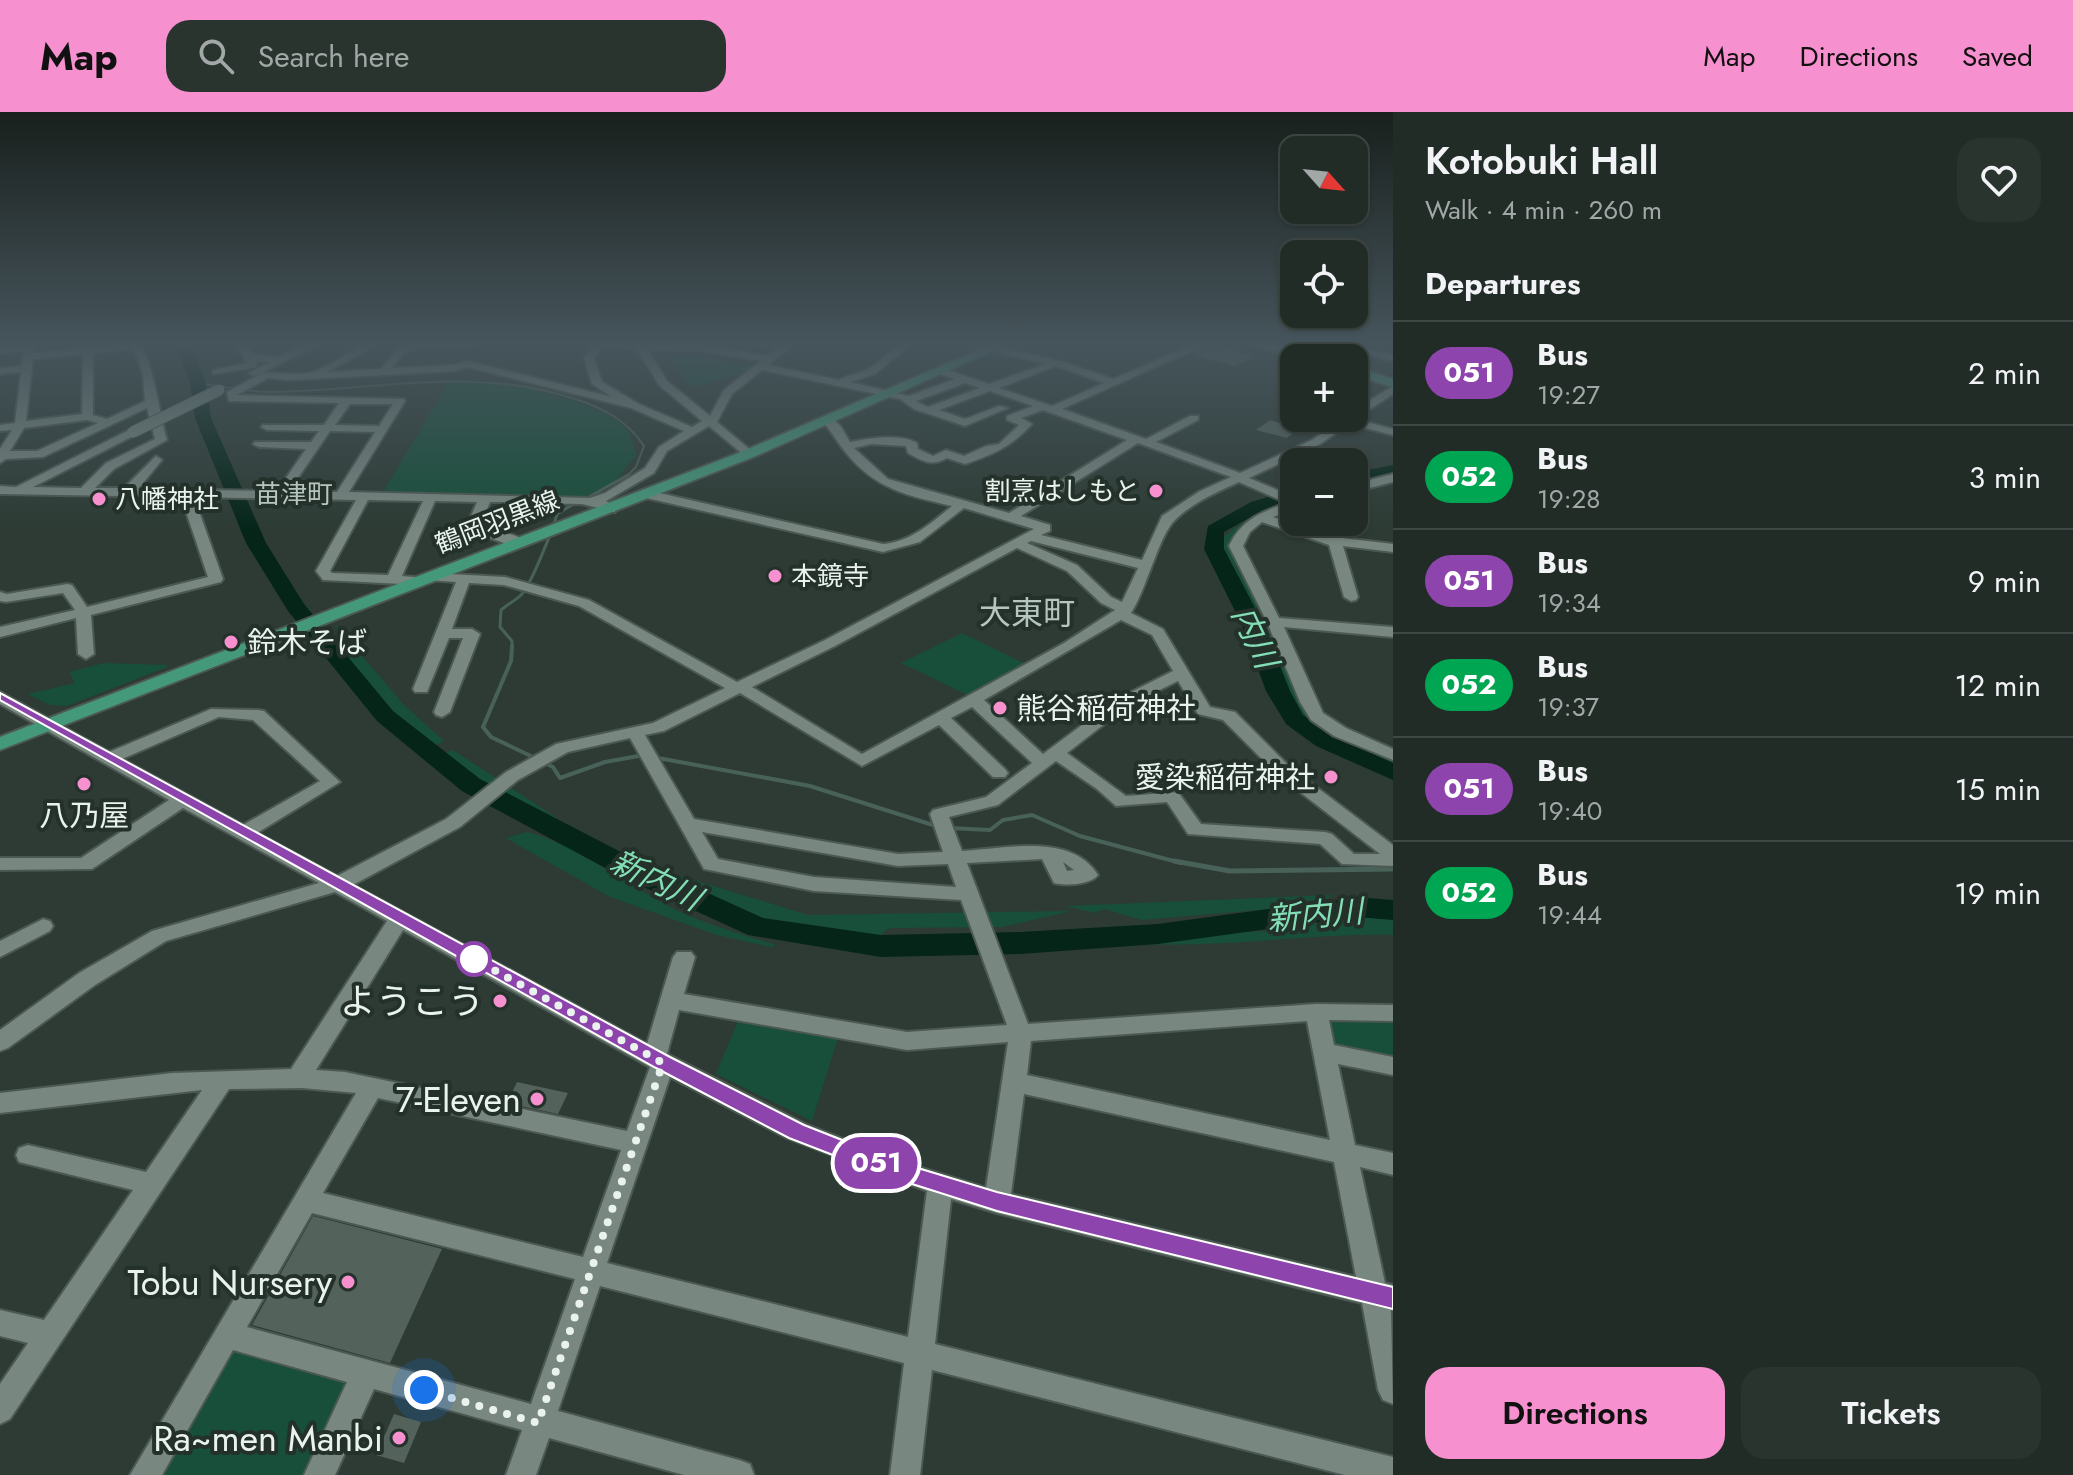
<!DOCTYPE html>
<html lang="en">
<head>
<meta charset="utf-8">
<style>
  :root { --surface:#222c27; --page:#2a342f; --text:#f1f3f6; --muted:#a2a7a7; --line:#3f4844; --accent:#f790ce }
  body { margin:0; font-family:Jost,"Noto Sans JP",sans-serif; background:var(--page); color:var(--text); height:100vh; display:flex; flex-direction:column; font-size:30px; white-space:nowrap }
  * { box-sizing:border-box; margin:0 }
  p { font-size:26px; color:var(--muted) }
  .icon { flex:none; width:44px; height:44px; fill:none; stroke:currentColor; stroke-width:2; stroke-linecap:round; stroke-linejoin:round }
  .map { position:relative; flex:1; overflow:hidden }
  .panel { display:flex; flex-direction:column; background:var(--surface); width:680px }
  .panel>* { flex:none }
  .badge { padding:0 16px; border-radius:26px; font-size:28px; line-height:52px }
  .needle { width:52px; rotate:117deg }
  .buttons { position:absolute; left:1280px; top:24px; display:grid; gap:16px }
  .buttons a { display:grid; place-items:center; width:88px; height:88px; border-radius:16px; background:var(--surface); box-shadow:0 2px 6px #0004,0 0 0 2px var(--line); font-size:40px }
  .you { position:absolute; width:40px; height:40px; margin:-20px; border:6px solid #fff; border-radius:50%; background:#1a73e8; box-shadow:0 0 0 12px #1a73e833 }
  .map>.badge { position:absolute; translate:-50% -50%; box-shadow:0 0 0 4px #fff }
  h2 { padding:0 32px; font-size:30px; line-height:72px }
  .round { display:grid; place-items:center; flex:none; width:84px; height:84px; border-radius:24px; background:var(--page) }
  .summary { display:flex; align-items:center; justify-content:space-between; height:136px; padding:0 32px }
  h1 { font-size:38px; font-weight:600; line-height:60px }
  .action { display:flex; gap:16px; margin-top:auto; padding:16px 32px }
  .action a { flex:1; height:92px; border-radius:24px; background:var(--accent); color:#111; font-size:32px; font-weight:600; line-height:92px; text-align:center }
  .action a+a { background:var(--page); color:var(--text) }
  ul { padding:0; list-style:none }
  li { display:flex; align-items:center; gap:24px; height:104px; padding:0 32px; border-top:2px solid var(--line) }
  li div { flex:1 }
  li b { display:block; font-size:30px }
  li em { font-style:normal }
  li .badge { min-width:88px; font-weight:700; text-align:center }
  header { display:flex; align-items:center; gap:48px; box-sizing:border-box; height:112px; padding:0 40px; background:var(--accent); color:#111 }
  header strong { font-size:38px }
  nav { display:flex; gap:44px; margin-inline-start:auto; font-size:28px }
  .search { width:560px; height:72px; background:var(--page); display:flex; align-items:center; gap:20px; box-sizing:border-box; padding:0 28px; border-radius:24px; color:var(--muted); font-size:30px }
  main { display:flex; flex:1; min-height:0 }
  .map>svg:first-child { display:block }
</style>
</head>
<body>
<header>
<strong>Map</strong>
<div class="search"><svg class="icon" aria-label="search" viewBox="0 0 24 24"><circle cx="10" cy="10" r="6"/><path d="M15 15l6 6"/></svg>Search here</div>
<nav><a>Map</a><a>Directions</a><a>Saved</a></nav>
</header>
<main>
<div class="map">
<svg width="1393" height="1363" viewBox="0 0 1393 1363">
  <rect width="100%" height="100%" fill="#2d3b34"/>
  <g fill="#174f3a">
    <path d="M695,244L757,255L746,263C728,260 701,279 690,272C682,267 676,253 671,245Z"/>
    <path d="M491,269C525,276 607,291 628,319C632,325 634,336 636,343L615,370L584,385L382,382L448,271Z"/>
    <path d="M1287,391L1291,392L1251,408L1232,433L1237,457L1256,487L1301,595L1326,616L1393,646V655C1355,638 1309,622 1286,584C1274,562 1271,535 1261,513C1247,485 1228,460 1219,430C1239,409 1260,401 1287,391Z"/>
    <path d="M335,512L404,593L444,629L432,635C390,601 349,566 335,512Z"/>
    <path d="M962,521L1026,552L972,585L901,551Z"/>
    <path d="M104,551L167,553V555L67,594L50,593L28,582L75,571L69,560Z"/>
    <path d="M453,638L557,706L553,712L466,666L440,643Z"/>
    <path d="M527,720C579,734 618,767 665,792C699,811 739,821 776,833L771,835L717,823L610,785L506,726Z"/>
    <path d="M639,751L808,803L1072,799L1002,815L889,816L876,827L764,813L690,781Z"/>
    <path d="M1333,783L1316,793L1142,808L1104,797L1095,801L1065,794Z"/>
    <path d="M1374,800L1393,803V823C1304,821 1215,838 1126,831L1165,828L1199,820L1285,819L1330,805Z"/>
    <path d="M1334,904L1393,905V948L1329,932L1325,913Z"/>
    <path d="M738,909L838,926L812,1009L716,962Z"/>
    <path d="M227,1236L353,1269L310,1363H154Z"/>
  </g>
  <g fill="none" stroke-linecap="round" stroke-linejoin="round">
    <path stroke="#496259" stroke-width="2" d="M198,272C222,273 246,280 271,280C374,279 474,253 575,287C603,296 628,309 644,334L636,355L626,365"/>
    <g stroke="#496259" stroke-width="3">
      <path d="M585,387L628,363"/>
      <path d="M512,536V529L500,515L501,498C507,493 516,488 521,483C531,473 553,417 557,402L577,390"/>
    </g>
    <g stroke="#496259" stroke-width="4">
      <path d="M512,534L511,549L483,615L491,625L535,646"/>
      <path d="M658,646L810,674L936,714"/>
      <path d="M543,650L553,655L560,666L605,650L644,643"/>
      <path d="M949,716L990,718L1003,708L1032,703L1080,724L1181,751"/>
    </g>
    <path stroke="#496259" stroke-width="5" d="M1174,749L1230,759L1393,757"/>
    <g fill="#052519" fill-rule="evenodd">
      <path d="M175,229H189L206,272L211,306L266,431L304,492L393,599L480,667L644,752L763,806L881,823L1020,820L1158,812L1357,785L1393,788V808L1357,805L1158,832L1020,842L881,845L748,823L624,766L462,679L377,609L288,499L246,431L195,306L190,272Z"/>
      <path d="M1393,353V363L1354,371V361Z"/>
      <path d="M1294,377V388L1263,398L1224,420V437L1263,511L1290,579L1303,603L1334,624L1393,651V668L1316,634L1286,612L1266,579L1241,511L1204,437L1208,414L1251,390Z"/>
    </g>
  </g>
  <g fill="#53625b">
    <path d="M1216,233L1237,238L1234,239L1254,245L1234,254L1193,243Z"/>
    <path d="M1270,308L1299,316L1287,326L1256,318Z"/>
    <path d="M517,970L568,981L558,1002L507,991Z"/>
    <path d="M313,1104L442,1137L390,1251L252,1213Z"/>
    <path d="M394,1302L421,1310L404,1351L376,1343Z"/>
  </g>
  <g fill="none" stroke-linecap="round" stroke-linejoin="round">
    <defs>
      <g id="minor">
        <path d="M25,229H35L33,241L83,236V229H93V235L138,230C151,239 161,308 167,328L114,357L95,376H124L156,344L162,348L138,377L277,379L306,337L259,335L253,332L255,330H311L319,319L267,318L261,315L263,313H324L339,291L229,289L227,280L262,261L254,264L249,261L269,250L256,249L257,255L213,262V258L247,251L234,229H244L253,242L279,245L312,229H325L262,261C277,259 293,264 308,261C334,256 355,229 384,229L327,260L381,257L399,235L416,231L413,229H489L484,232L427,235L405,239L392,256L453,253L467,249L612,285L592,272L584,246L591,238L590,232H567L562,229L700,232L767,244L777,236L739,229L784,232L798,229L768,253L839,268C849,262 860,262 870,256C886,247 896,229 915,229L875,262L850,270L909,284L955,267L937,261V257L941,256L989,272L1045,252L993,239V235L996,234L1060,249L1113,267L1201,229H1214L1062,297L1146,327L1190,304H1198V308L1156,330L1240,361L1312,328L1343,306H1354V298L1393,274V282L1355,307L1393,317V323L1349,312L1320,332L1249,366L1294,385V397L1273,405L1325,424L1393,432V440L1343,434L1358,485L1356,488L1351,489L1344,485L1329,433L1262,410L1250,420L1243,434L1279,506L1393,515V525L1284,515L1323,601L1346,616L1393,637V648L1334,624L1311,608L1300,590L1267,510L1229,434C1241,408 1261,400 1287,391L1239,370C1217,380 1192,391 1175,408C1159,423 1146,479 1131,501L1163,517L1210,595L1235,600L1290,655L1393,733V754L1342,752L1320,732L1188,722L1167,690L1116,694L1097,677L1056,649L998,693L949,705L962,739C1005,737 1071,720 1098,763C1090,773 1066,774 1054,771L1042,747L967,751L1028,912L1316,892L1393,893V909L1329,908L1334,933L1393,945V963L1338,952L1355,1033L1393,1041V1063L1360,1055L1385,1171L1393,1173V1199L1391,1198L1393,1292L1383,1288L1378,1278L1362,1191L997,1101L951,1087L935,1232L1393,1345V1363H1345L932,1258L920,1363H890L904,1251L600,1174L558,1299L739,1348L750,1352L754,1363H684L549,1326L536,1363H506L522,1318L374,1277L335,1363H304L347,1270L233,1238L162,1363H130L356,981L302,976L229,977L10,1307L0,1312V1272L28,1231L0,1224V1198L44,1208L133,1078L19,1050L16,1043L19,1036L28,1033L146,1060L202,978L0,1001V981L172,961L291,957L387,809L335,780L166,829L95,873L8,936L0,939V918L79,861L152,819L319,771L183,696L92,757L0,758V746H81L169,688L0,592V580L109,640L211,597L258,598L264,599L340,670L257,721L337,764L446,707L506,660L556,632L653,611L725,576L579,494L504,473L469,471L452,517H472L480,522L450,600L442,605L436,603L434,600L463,526H449L427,580H415L413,577L456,470L427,468L421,473L323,468L316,459L356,388L194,385L223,467L221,470L91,503L94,542L86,547L78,542L76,506L0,525V515L75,498L63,481L6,490L0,489V480L7,482L67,472L72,473L87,495L208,465L181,385L0,382V374L16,375L129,318H137V322L33,375L81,376L106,351L155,327L147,296L43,345L6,347L0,351V337L12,318L0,319V313L15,311L21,260L0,262V256L22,254L24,239L0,241V235L25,233ZM134,236L143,262L145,289L107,307L93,303V241ZM601,236L637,237L659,273L702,309L692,315L639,292L602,270L594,246ZM647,237L700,238L761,249L724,278L710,304L667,269ZM83,242L82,302L26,309L33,247ZM1056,254L1104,271L1052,294L999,276ZM467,255L631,296L684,319L659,335L645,356L605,381L590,386L349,380L405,289L404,287L237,283L268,266L288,268L384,263L454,259ZM762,258L900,287L914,297L965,314L1008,296L999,294L965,307L939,298L990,279L1033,294L1007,304V308L1019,313L999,332L986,334L964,344L946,338L933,344L918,337L917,331C900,321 869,326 850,330C843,319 838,304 823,306L821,308C832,319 838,332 847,342C877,378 909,384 952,394C932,410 911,430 883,432L646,378L640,382L642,385L883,440L920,430L964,396L1034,417L825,528L737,570L589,488L505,465L432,461L426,466L402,464L435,389L477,390L462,426L469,430L476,426L490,390H505L490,426L518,436L525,432C520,425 514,422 505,422L518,391L582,392L615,400V394L606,389L654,361L667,339L709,314L745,344H753V340L717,310L732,282ZM965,271L980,276L928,295L916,289ZM350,292H393L379,314L335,313ZM1043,298L1127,328L1009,401L888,367L854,336L871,332L906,334L908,341C923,349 931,355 947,346L965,352C994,342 1011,335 1032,312L1021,306ZM87,308L98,311L37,339H10L24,316ZM330,319L375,320L337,380L289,379ZM1138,331L1231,365L1200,379L1162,404L1142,448L1041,423L1050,419V413L1021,404ZM368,388L423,389L388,463L332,461L330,459ZM1031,429L1138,456L1122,490L1111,485L1077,453L1027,431ZM1017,436L1067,459L1101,491L1115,498L1064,531L862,642L752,575L835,534ZM1121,508L1152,523L1173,559L1117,587L1043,642L984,588ZM1178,569L1198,602L1223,608L1278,663L1380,742H1354L1332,722L1325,720L1201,712L1178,680L1126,684L1067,641L1129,593ZM740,581L862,654L939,613L993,665H1005L1008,661L1005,657L951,606L972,595L1032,651L986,685L933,698L930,702L943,740L898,742L694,707L645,623L664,619ZM219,605L253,608L320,669L243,713L122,647ZM630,626L704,757L814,779L961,788L1007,913L907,920L684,882L695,845L691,840H677L673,845L647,932L353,773L460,715L518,668L568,640ZM702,720L898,754L948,752L956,775L814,765L718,747ZM1063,750L1074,758L1067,759ZM403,818L650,955L627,1019L345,960L316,958ZM679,898L907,938L1008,930L986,1076L899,1049L805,1012L667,942ZM1307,909L1330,1028L1027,963L1031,929ZM670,965L787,1026L927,1079L908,1225L607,1151ZM1024,982L1334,1050L1356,1165L1011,1082ZM378,986L621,1038L583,1145L323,1081ZM312,1101L575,1167L531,1292L247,1215Z"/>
        <path d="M1315,229H1331L1393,243V249L1358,240L1347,246H1334L1346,239Z"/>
        <path d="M1393,362V370L1354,380V372Z"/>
        <path d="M43,807L50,809L53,814L50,819L0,845V829Z"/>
      </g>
      <g id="major">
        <path d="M999,229H1015L751,346L0,638V625L741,340Z"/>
        <path d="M1243,229H1262L1314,246H1295Z"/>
        <path d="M1354,255L1393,267V275L1354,263Z"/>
      </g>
    </defs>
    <use href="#minor" stroke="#4c5852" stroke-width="4"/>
    <use href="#major" stroke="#4c5852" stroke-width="4"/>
    <use href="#minor" fill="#788780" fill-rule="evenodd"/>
    <use href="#major" fill="#45997b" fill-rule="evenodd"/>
    <defs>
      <path id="minor-bridge" d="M133,320L219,278"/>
    </defs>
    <use href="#minor-bridge" stroke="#4c5852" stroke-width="13" stroke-linecap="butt"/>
    <use href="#minor-bridge" stroke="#788780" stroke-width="11"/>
  </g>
  <linearGradient id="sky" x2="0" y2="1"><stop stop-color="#19201d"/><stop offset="0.55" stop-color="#46555c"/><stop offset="1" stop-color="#46555c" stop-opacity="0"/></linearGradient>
  <rect width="1393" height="420" fill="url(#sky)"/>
  <path fill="#8e44ad" stroke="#fff" stroke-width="2" d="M0,581L670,945L804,1013L898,1050L997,1080L1393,1175V1197L997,1099L887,1064L789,1026L656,956L0,588Z"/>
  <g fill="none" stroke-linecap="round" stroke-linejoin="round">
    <path stroke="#e9f2ed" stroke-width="8" stroke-dasharray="0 14.4" d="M424,1278L538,1311L663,951L474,847"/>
  </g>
  <g fill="#f790ce" stroke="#23312a" stroke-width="3">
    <circle cx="1156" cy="379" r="8"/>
    <circle cx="99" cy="387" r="8"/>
    <circle cx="775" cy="464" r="8"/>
    <circle cx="231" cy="530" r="8"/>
    <circle cx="1000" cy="596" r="8"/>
    <circle cx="1331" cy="665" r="8"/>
    <circle cx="84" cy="672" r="8"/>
    <circle cx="500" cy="889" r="8"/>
    <circle cx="537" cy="987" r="8"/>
    <circle cx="348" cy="1170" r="8"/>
    <circle cx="399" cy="1326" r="8"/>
  </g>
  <circle fill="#fff" stroke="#8e44ad" stroke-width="4" cx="474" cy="847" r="16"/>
  <g text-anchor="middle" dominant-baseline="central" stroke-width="8" stroke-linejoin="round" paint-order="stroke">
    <g font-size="26" fill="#e9f2ed" stroke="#23312a" text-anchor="start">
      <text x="1140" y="379" text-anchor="end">割烹はしもと</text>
      <text x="115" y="387">八幡神社</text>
      <text x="791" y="464">本鏡寺</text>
    </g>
    <g font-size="26" fill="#b6c6be" stroke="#23312a">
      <text x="294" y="382">苗津町</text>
    </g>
    <g font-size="26" fill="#e9f2ed" stroke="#23312a">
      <text transform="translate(497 410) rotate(-21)">鶴岡羽黒線</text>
    </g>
    <g font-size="30" fill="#e9f2ed" stroke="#23312a" text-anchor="start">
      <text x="247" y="530">鈴木そば</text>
      <text x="1016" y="596">熊谷稲荷神社</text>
      <text x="1315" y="665" text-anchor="end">愛染稲荷神社</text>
      <text x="84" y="703" text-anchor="middle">八乃屋</text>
    </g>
    <g font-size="32" fill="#b6c6be" stroke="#23312a">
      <text x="1027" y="501">大東町</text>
    </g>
    <g font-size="32" font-style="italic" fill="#83deb6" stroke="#23312a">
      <text transform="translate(1255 525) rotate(65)">内川</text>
      <text transform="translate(656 768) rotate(26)">新内川</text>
      <text transform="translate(1315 803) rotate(-5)">新内川</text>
    </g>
    <g font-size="36" fill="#e9f2ed" stroke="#23312a" text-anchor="end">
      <text x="484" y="889">ようこう</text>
      <text x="521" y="987">7-Eleven</text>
      <text x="332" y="1170">Tobu Nursery</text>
      <text x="383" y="1326">Ra~men Manbi</text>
    </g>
  </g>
</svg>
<div class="buttons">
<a><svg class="needle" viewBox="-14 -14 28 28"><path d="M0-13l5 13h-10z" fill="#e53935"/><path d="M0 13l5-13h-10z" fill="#a2a7a7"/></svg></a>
<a><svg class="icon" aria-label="locate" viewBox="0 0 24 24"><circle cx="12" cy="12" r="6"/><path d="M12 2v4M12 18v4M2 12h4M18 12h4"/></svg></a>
<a>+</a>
<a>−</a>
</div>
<div class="you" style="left:424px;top:1278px"></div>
<b class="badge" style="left:876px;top:1051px;background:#8e44ad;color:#fff">051</b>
</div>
<section class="panel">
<div class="summary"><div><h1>Kotobuki Hall</h1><p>Walk · 4 min · 260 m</p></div><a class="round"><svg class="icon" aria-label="heart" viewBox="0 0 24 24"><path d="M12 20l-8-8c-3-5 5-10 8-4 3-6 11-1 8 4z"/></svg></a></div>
<h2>Departures</h2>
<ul>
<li><span class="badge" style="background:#8e44ad;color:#fff">051</span><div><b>Bus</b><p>19:27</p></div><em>2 min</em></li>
<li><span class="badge" style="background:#00a651;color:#fff">052</span><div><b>Bus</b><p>19:28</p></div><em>3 min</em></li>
<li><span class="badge" style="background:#8e44ad;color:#fff">051</span><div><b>Bus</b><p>19:34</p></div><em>9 min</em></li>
<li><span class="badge" style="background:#00a651;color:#fff">052</span><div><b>Bus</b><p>19:37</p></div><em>12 min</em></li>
<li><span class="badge" style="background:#8e44ad;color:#fff">051</span><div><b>Bus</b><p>19:40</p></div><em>15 min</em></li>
<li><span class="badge" style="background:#00a651;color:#fff">052</span><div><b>Bus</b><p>19:44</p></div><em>19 min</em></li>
</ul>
<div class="action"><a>Directions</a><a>Tickets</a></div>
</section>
</main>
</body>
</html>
